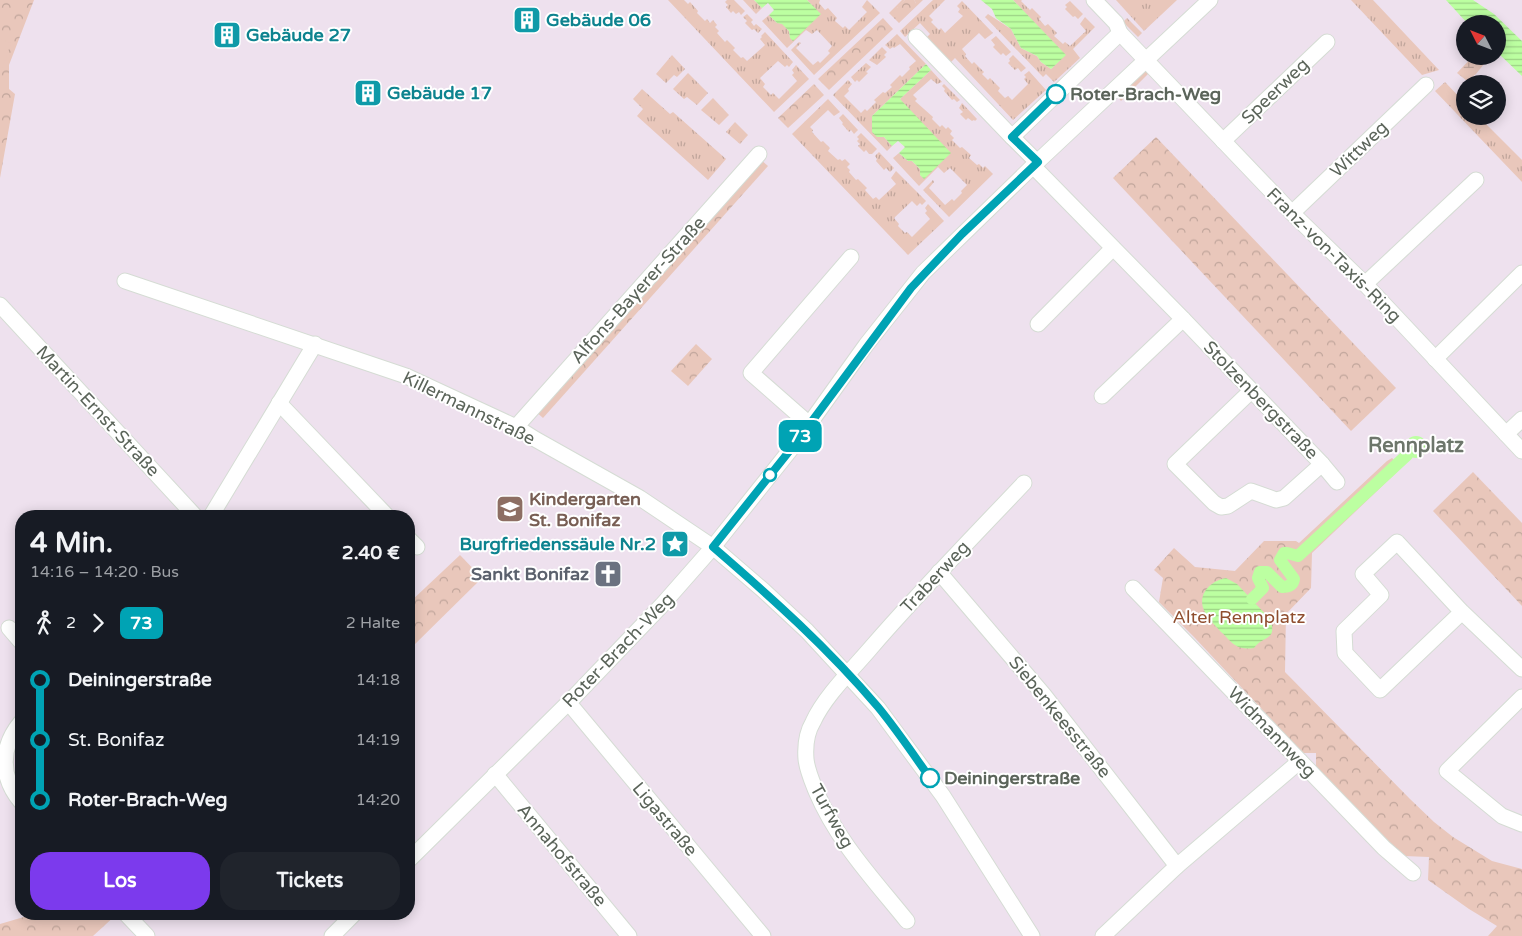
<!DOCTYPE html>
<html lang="de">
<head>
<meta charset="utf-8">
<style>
  :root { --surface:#171b24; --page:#20242c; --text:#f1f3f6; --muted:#9ea1a6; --accent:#7c3aed }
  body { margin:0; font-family:"Varela Round",sans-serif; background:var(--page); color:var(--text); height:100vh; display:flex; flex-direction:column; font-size:19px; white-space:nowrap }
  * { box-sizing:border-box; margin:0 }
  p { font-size:16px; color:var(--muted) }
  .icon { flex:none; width:28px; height:28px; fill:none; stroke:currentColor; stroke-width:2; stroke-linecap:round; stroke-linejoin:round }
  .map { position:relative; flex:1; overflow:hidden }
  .details { position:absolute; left:15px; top:510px; width:400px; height:410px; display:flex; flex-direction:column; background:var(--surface); border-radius:20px; box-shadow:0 2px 12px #0003 }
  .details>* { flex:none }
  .badge { padding:0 10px; border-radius:8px; font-size:18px; line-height:32px }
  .needle { width:32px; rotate:312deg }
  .fabs { position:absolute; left:1456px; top:15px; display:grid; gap:10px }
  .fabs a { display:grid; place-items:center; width:50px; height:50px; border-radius:50%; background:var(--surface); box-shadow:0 2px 12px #0003; font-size:25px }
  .map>.badge { position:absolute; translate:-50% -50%; box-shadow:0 0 0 2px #fff }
  .legs { display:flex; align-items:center; gap:8px; height:55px; padding:0 15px; font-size:16px }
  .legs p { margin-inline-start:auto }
  .headline { display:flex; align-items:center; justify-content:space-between; height:85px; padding:0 15px }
  h1 { font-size:28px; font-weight:800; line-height:38px }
  .action { display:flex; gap:10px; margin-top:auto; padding:10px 15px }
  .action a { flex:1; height:58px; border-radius:20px; background:var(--accent); color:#fff; font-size:20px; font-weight:800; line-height:58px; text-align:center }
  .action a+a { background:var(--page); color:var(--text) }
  ul { padding:0 15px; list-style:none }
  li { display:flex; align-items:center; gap:18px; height:60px; font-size:19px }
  li i { display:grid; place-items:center; width:8px; height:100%; margin:0 6px; background:currentColor }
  li i::after { content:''; width:12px; height:12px; margin:-6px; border:4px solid; border-radius:50%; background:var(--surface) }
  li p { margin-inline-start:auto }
  li:first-child i { background:linear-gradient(#0000 50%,currentColor 0) }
  li:last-child i { background:linear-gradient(currentColor 50%,#0000 0) }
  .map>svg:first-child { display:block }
</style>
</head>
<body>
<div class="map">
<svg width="1522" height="936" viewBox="0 0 1522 936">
  <defs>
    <pattern id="grass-tufts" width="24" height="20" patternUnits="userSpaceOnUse" patternTransform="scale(1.25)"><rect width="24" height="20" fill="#e9c7bb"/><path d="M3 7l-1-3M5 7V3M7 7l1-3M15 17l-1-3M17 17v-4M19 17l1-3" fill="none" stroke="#c0a59b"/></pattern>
    <pattern id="wetland-marsh" width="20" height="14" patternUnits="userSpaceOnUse" patternTransform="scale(1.25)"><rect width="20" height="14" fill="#e9c7bb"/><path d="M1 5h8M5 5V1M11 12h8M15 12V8" fill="none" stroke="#c0a59b"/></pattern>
    <pattern id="park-crowns" width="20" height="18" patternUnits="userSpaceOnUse" patternTransform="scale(1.25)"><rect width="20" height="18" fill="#e9c7bb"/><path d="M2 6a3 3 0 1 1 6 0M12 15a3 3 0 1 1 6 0" fill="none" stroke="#c0a59b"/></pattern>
    <pattern id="water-rules" width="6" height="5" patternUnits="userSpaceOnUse" patternTransform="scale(1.25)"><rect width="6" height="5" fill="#bcffa1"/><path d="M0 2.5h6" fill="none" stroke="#9cd286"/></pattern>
  </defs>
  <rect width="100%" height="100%" fill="#eee1ee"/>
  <g fill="url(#grass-tufts)">
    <path d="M668,0H684L688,4L690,2L698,11L697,13L705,21L707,19L710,23L713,20L717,25L715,27L719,31L717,33L725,42L727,40L735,48L733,50L741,58L743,57L747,61L765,45L760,39L762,37L761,36L765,32L793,62L789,67L787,65L785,67L778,61L760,78L765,84L763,87L771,95L773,93L779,99L797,81L792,75L794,73L792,70L796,65L809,79L774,112Z"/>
    <path d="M727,0H734L745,11L741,15L739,12L736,14L733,11L731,13L726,7L728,5L725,2Z"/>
    <path d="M743,0H754L762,8L756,14Z"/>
    <path d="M807,0H820L819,3L825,10L828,8L837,18L835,21L843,28L845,26L849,30L867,12L862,7L867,0L880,13L814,75L791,50L799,42L801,43L796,48L813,65L818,61L820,63L830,53L828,51L832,46L817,30L812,34L806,30L787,48L762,21L769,15L777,23H782L789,31L790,38L820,14Z"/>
    <path d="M902,0H905L897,8L916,3L914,0H923L899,23L889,13Z"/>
    <path d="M933,0H945L929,16L933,20L931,22L939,30L941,28L945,33L963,16L958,12L960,9L957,6L962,1L993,33L985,39L979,33L962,49L966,54L965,56L972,64L974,62L984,72L982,74L988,80L990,78L1000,88L998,91L1005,98L1008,96L1012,100L1028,84L1024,79L1026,77L1024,75L1029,71L1046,90L1013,120L955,58L949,64L925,39L930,34L920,23L905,37L900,31Z"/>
    <path d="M1013,0H1022L1021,1L1030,10L1032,8L1041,17L1039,19L1045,26L1048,24L1057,33L1054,36L1063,44L1065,42L1070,46L1086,31L1080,24L1085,17L1095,27L1073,49L1080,58L1054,82L1046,74L1043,77L985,17L988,14L1011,29L1021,48L1037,56L1041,62L1051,69L1065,55Z"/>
    <path d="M1116,0H1177L1144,31Z"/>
    <path d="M1351,0H1373L1439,70L1422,75Z"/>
    <path d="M1070,1L1083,14L1078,19L1075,16L1073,17L1065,9L1067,7L1065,5Z"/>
    <path d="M747,14L753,20L751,22L754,26L756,24L762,29L758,33L754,29L752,30L745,23L747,21L743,17Z"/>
    <path d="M1127,18L1142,33L1138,37L1123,22Z"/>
    <path d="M897,34L926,64L872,116L884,137L892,146L887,151L833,95L848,80L852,84L848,89L849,91L844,96L861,113L865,109L867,111L876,102L874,100L883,92L885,93L892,87L890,85L900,75L902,77L910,69L909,67L916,61L900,44L894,48L893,47L890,49L885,45Z"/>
    <path d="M996,36L1011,52L1006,56L1003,53L1001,55L993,47L995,45L991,40Z"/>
    <path d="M882,47L887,52L884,55L886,57L877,65L869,60Z"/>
    <path d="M672,55L685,69L677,77L674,75L666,83L656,74Z"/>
    <path d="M1013,55L1026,68L1021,72L1018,68L1015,70L1008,63L1010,61L1009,59Z"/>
    <path d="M866,63L871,67L866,72L868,73L859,82L857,80L855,82L851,77Z"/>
    <path d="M931,70L942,82L937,84L931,79L913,95L917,99L915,101L933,117L932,119L940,127L942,125L946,129L948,127L952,131L950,134L954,138L952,140L960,148L962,147L971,155L969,158L977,165L979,164L983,168L985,166L993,174L949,217L923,190L933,180L934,182L929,188L945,205L952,199L954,201L962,193L961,191L967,185L950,168L944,173L938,167L919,186L893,158L899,153L908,161H912L920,169V175L924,178L900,99Z"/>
    <path d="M1145,71L1149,73L1121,101L1117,96Z"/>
    <path d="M688,73L708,93L697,105L687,97L684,99L673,89Z"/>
    <path d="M1445,82L1465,103V116H1478L1522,160V182L1435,91Z"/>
    <path d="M944,84L960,100L957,102L954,99L952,100L944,91L945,89L942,86Z"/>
    <path d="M642,89L670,114L673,112L726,159L708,180L637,116L643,109L633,99Z"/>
    <path d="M713,98L729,115L719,125L701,110Z"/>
    <path d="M828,99L840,112L834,116L828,110L810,127L813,130L812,132L821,142L823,141L830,148L828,151L838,160L840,159L842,161L845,159L850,164L847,167L850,170L849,172L856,180L858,179L867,188L865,190L873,199L876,197L879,200L896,184L891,178L896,171L926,201L922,205L920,203L917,206L912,201L894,218L899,224L898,226L905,233L907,232L912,237L930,219L925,213L927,211L925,208L928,204L944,221L908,255L792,134Z"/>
    <path d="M962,103L977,119L975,121L974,120L972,121L968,118L966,120L960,114L963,112L959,108Z"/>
    <path d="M843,114L858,130L854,134L851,130L849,132L842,124L843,123L839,118Z"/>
    <path d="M735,122L748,135L740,144L726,132Z"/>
    <path d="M861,133L877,149L872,154H869L866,150L864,152L858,146L860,144L857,141L859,139L857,137Z"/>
    <path d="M879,152L894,168L890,172L886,168L884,170L876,161L877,159L875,156Z"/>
  </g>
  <path fill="url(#wetland-marsh)" d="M1473,56H1476L1484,64L1476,74L1467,81L1457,73Z"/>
  <g fill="url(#park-crowns)">
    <path d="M0,0H34L9,65V89L15,94L0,178Z"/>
    <path d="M905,0H914L916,3L904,15L897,7Z"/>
    <path d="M883,18L893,29L829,90L818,79Z"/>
    <path d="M814,84L824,95L788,128L778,118Z"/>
    <path d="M1156,137L1396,388L1351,431L1113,178Z"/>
    <path d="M759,158L768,166L543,418L534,410Z"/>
    <path d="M696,344L712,359L688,386L671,371Z"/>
    <path d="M1392,458L1400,466L1398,471L1312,553L1311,588L1286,614L1285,672L1410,799L1434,822L1453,837L1492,861L1522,869V936H1488L1497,926L1469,909L1428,880L1429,857L1404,856L1389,843L1316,767V753H1303L1194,637L1159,602L1163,578L1154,570L1174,548L1195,567L1235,571L1264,541H1296L1299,543L1387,461Z"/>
    <path d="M1473,472L1522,523V606L1433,511Z"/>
    <path d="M460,555L482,578L409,650V603Z"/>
    <path d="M34,914H117L93,936H0V924Z"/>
  </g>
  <path fill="#e9c7bb" d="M0,39L11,43L0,75Z"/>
  <g fill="url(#water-rules)">
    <path d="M754,0H807L821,14L793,41L790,38L789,31L782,24L777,23L769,15L774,10L768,3L762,8Z"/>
    <path d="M981,0H1013L1066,55L1051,69L1041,62L1037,56L1021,48L1011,29L996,18L992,9Z"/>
    <path d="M1446,0H1473L1494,14L1522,41V76L1498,53V24H1468Z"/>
    <path d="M926,64L931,70L900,99L951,153L924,179L920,175V169L912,161H908L899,153L905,147L898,141L892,146L884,137H877L872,132V116Z"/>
    <circle cx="1416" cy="447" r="11"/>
    <path d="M1226,578L1237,584L1270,619C1278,641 1263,635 1254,648C1247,649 1241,649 1235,645C1230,642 1226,636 1221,632C1216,626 1210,621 1206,614C1195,597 1209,581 1226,578Z"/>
  </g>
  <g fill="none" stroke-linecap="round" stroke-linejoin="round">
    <path stroke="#bcffa1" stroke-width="12" d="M1252,599L1263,588L1258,578L1260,572H1267L1282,587C1288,587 1293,585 1294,579L1280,560L1284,553H1287L1298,556L1407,455"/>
    <defs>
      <g id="minor">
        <path d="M1094,0L1116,23L1120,33"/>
        <path d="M916,37L1012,137"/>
        <path d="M1223,141L1327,42"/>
        <path d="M1037,162L1012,137L1120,33L1292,213L1365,284L1522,451"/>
        <path d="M1033,166L1183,319L1322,464L1337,482"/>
        <path d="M1292,213L1426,85"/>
        <path d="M125,281L406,376L516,427L535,439L640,498L713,547L763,590L807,631L878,708L943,796L1032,936"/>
        <path d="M1365,284L1476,180"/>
        <path d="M0,305L195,516"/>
        <path d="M1038,324L1113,248"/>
        <path d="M1435,359L1522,273"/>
        <path d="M1251,391L1175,464L1214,503L1221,507L1228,506L1251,491L1276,500L1284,498L1322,464"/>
        <path d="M1102,396L1183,319"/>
        <path d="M279,403L387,516"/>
        <path d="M809,424L751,373L851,257"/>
        <path d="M516,427L759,154"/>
        <path d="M1506,434L1522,419"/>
        <path d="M211,516L315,344"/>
        <path d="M409,539L417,547"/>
        <path d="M939,572L1044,695L1177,866"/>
        <path d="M1133,588L1384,848L1413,873"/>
        <path d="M1462,612L1380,690L1345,653L1344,631L1381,595L1363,574L1397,542L1462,612L1522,669"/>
        <path d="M9,628L21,642"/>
        <path d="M1522,697L1447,771L1502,816L1522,824"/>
        <path d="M568,702L763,936"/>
        <path d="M21,722C0,747 0,777 21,802"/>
        <path d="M495,774L629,936"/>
        <path d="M409,860L574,697L662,605L713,547L795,444L866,345L923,273L1033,166L1210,0"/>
        <path d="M126,914L147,936"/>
        <path d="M907,921C874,880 837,841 816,791C812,781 807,770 806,759C805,746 807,732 813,722C825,696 851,671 869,650C919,592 972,538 1024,483"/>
        <path d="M332,936L354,914"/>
        <path d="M1103,936L1177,866L1300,761"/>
      </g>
    </defs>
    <use href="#minor" stroke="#d5dcd4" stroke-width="17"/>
    <use href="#minor" stroke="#fff" stroke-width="15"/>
  </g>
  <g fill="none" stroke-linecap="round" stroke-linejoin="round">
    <defs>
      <path id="line-1" d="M930,778C913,754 897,730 878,707C828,648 771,597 713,547L795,444L911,288L962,234L1038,162L1012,137L1056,94"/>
    </defs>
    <use href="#line-1" stroke="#fff" stroke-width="11"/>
    <use href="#line-1" stroke="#00a3b4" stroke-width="8"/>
  </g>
  <defs>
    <symbol id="building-square" viewBox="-11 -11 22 22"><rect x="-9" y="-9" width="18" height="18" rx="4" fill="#0f9aa8" stroke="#fff"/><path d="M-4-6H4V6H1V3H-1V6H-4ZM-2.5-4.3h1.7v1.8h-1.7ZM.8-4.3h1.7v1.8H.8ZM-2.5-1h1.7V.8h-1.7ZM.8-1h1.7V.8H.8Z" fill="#fff"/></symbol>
    <symbol id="school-square" viewBox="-11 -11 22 22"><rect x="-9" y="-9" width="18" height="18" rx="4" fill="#8d6e63" stroke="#fff"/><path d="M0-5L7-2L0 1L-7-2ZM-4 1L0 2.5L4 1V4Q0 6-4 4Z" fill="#fff"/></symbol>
    <symbol id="sight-square" viewBox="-11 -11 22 22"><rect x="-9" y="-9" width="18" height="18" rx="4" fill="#0f9aa8" stroke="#fff"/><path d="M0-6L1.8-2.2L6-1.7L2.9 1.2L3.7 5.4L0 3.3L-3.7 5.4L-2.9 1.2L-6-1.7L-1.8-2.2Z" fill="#fff"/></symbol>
    <symbol id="church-square" viewBox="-11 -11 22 22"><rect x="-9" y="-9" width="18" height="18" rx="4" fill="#6b7280" stroke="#fff"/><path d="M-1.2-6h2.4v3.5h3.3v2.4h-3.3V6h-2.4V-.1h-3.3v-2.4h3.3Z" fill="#fff"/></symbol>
  </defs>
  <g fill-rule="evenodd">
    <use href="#building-square" x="511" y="4" width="32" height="32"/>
    <use href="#building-square" x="211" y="19" width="32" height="32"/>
    <use href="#building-square" x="352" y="77" width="32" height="32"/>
    <use href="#school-square" x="494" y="493" width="32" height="32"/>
    <use href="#sight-square" x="659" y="528" width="32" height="32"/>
    <use href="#church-square" x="592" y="558" width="32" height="32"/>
  </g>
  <g fill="#fff" stroke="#00a3b4" stroke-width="2.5">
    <circle cx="1056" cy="94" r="9"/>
    <circle cx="770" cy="475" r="6"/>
    <circle cx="930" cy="778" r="9"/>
  </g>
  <g text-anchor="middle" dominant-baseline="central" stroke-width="4" stroke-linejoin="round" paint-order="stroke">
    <g font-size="18" font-weight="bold" fill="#0d838f" stroke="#fff" text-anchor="start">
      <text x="546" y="20">Gebäude 06</text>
      <text x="246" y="35">Gebäude 27</text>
      <text x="387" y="93">Gebäude 17</text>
      <text x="656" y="544" text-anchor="end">Burgfriedenssäule Nr.2</text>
    </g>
    <g font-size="18" fill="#5b645a" stroke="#fff">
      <text transform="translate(1275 91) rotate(-44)">Speerweg</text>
      <text transform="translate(1359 149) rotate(-44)">Wittweg</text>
      <text transform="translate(1334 255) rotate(45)">Franz-von-Taxis-Ring</text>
      <text transform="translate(638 290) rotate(-48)">Alfons-Bayerer-Straße</text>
      <text transform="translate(1261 400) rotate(46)">Stolzenbergstraße</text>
      <text transform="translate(469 408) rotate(26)">Killermannstraße</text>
      <text transform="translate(98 411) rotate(47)">Martin-Ernst-Straße</text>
      <text transform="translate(935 577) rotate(-47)">Traberweg</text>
      <text transform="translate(618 650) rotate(-46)">Roter-Brach-Weg</text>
      <text transform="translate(1060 717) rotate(51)">Siebenkeesstraße</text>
      <text transform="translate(1272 732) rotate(46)">Widmannweg</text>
      <text transform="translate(832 816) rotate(61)">Turfweg</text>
      <text transform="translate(665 819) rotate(50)">Ligastraße</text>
      <text transform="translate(562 855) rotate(50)">Annahofstraße</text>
    </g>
    <g font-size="18" font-weight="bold" fill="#5b645a" stroke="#fff" text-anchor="start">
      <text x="1070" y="94">Roter-Brach-Weg</text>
      <text x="944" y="778">Deiningerstraße</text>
    </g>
    <g font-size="18" font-weight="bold" fill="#785e54" stroke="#fff" text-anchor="start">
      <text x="529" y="499">Kindergarten<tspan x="529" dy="21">St. Bonifaz</tspan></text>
    </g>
    <g font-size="18" font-weight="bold" fill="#5b616d" stroke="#fff" text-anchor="end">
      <text x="589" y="574">Sankt Bonifaz</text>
    </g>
    <g font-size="18" fill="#8f4d2e" stroke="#fff">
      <text x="1239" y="617">Alter Rennplatz</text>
    </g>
    <g font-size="20" font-weight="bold" fill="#6d766b" stroke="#fff">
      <text x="1416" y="446">Rennplatz</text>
    </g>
  </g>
</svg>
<div class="fabs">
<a><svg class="needle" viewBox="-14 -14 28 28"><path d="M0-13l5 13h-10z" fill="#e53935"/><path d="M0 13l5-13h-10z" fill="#9ea1a6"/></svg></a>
<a><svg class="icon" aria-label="layers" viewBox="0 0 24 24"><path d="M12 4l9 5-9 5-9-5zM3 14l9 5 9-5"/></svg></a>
</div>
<b class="badge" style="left:800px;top:436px;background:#00a3b4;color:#fff">73</b>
<section class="details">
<div class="headline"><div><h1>4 Min.</h1><p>14:16 – 14:20 · Bus</p></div><b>2.40 €</b></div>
<div class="legs"><svg class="icon" aria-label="walk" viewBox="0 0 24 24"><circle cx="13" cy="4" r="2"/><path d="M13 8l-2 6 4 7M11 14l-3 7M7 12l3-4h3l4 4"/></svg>2<svg class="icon" aria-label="forward" viewBox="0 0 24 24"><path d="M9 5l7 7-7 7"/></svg><b class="badge" style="background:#00a3b4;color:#fff">73</b><p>2 Halte</p></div>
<ul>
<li><i style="color:#00a3b4"></i><b>Deiningerstraße</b><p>14:18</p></li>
<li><i style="color:#00a3b4"></i><span>St. Bonifaz</span><p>14:19</p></li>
<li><i style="color:#00a3b4"></i><b>Roter-Brach-Weg</b><p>14:20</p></li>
</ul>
<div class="action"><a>Los</a><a>Tickets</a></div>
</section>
</div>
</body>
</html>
